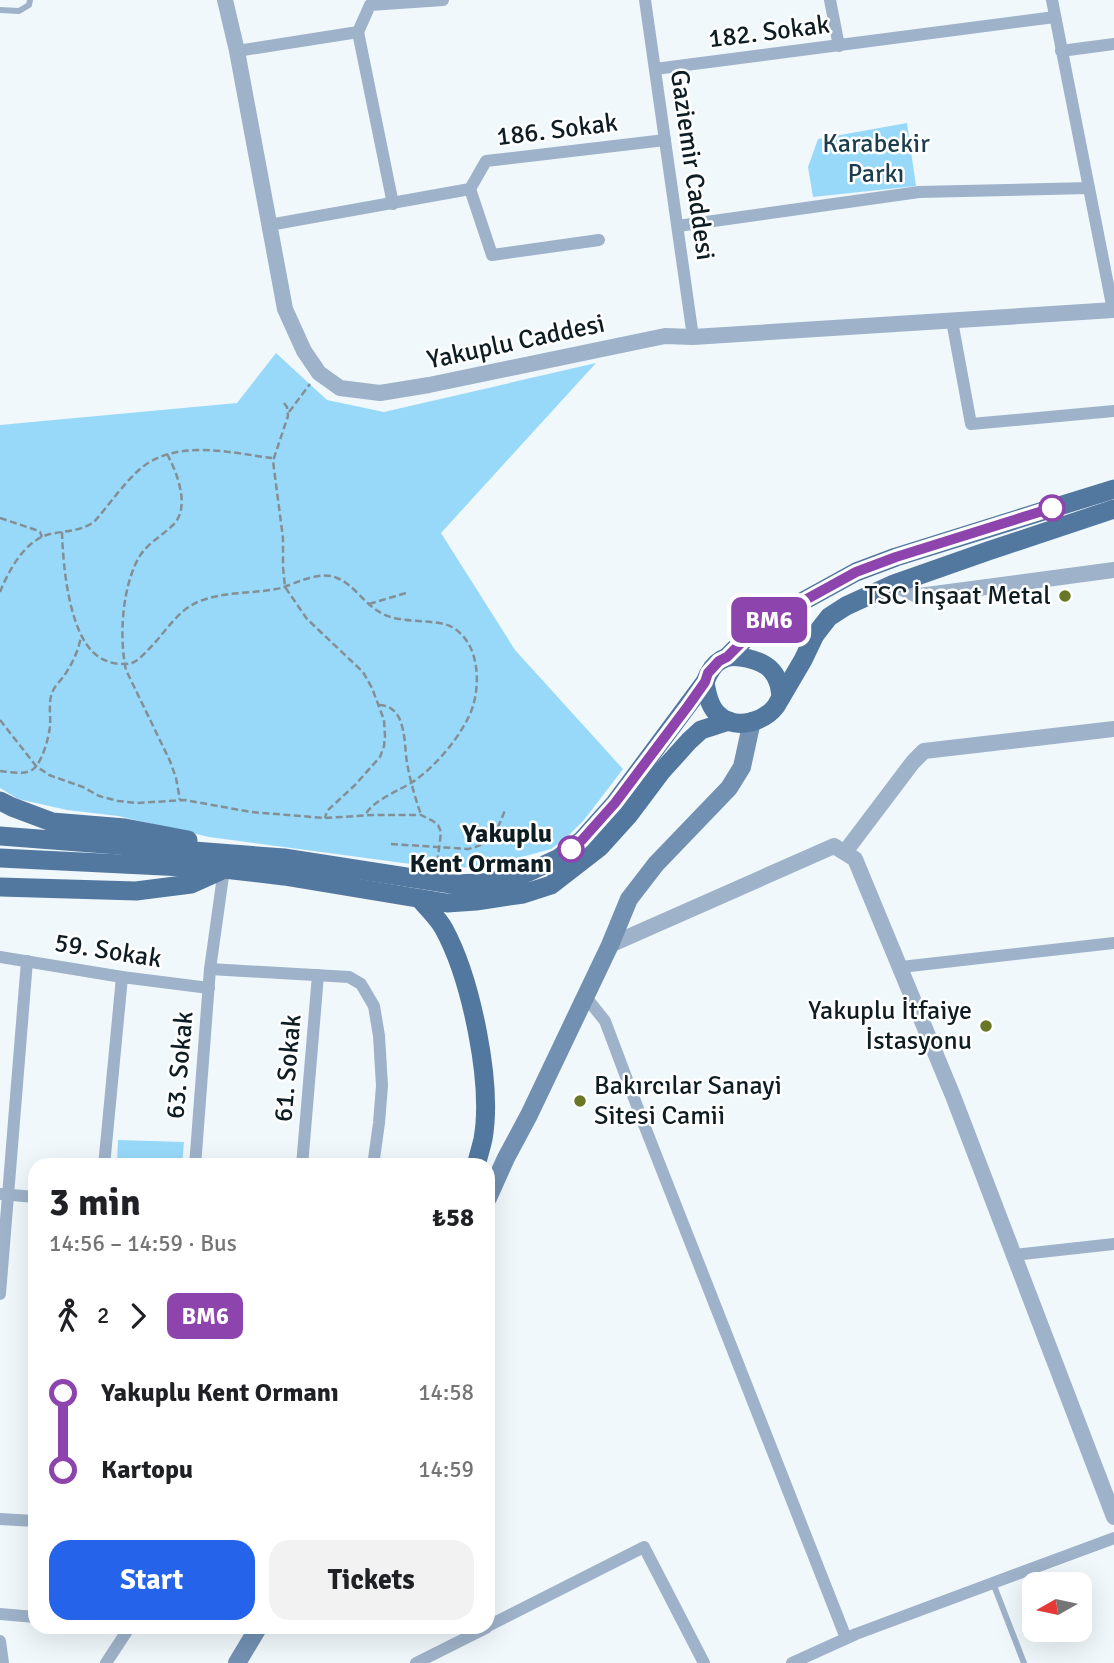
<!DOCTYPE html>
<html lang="en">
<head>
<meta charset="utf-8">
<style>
  :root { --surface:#fff; --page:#f2f2f2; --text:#202124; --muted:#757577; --accent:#2563eb }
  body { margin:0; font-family:Signika,sans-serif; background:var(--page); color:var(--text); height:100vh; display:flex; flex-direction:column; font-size:26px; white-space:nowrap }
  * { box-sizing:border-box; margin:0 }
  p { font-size:23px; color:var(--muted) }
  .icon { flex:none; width:38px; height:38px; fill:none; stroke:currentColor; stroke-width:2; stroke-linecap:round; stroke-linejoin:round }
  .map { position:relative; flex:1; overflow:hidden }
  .side { position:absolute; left:28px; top:1158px; width:467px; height:476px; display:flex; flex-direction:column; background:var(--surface); border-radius:21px; box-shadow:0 7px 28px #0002 }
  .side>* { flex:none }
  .badge { padding:0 14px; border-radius:10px; font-size:24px; line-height:46px }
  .needle { width:46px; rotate:261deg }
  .buttons { position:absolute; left:1022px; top:1572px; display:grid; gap:14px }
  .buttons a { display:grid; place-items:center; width:70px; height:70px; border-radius:14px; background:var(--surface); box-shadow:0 7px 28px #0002; font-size:35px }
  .map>.badge { position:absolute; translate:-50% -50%; box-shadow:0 0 0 4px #fff }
  .legs { display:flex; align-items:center; gap:10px; height:77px; padding:0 21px; font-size:23px }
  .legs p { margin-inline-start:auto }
  .summary { display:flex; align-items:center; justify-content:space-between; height:119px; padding:0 21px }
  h1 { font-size:38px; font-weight:700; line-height:52px }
  .cta { display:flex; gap:14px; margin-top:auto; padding:14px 21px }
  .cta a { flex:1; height:80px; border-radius:21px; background:var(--accent); color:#fff; font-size:28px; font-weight:700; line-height:80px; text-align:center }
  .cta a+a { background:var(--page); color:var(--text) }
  ul { padding:0 21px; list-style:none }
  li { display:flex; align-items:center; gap:24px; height:77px; font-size:26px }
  li i { display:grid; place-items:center; width:10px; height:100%; margin:0 9px; background:currentColor }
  li i::after { content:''; width:18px; height:18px; margin:-9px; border:5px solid; border-radius:50%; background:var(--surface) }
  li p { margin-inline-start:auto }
  li:first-child i { background:linear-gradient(#0000 50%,currentColor 0) }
  li:last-child i { background:linear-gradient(currentColor 50%,#0000 0) }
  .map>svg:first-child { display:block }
</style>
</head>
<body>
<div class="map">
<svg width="1114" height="1663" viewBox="0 0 1114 1663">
  <rect width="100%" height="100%" fill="#f0f8fc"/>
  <g fill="#98d9f9">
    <path d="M907,123L916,186L813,197L808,167L818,139Z"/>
    <path d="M276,353L327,400L384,412L596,363L441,533L515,650L623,769L584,820L566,838L551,849L492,865L448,869L209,837L118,816L67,810L18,799L0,788V425L237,403Z"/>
    <path d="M118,1140L184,1142L182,1165H117Z"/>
  </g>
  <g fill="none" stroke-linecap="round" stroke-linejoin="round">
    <g stroke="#848f95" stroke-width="2.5" stroke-dasharray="7 3.5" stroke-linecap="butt">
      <path d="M284,403L287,407L288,416L273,461L283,538V567L285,587L307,619L363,672L372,688L384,720L385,736L384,746L380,757L355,785L327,811L325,818"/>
      <path d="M289,412L310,384"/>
      <path d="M167,454C177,472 191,508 173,525C162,536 146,544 138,559C122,589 119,637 126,670L170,761L176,778L180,800"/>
      <path d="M0,518L36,530L40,532L42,537"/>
      <path d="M62,532C63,565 69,649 107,661C113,664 126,665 132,663C139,660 144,654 149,649C166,632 178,608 203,600C228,591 255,594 281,588C297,583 320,570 337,578C353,584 363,602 378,611C389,619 405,620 418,621C429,622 440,622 450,626C478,640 481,679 473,706C465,732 435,768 411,783C398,791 370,802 365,816"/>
      <path d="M0,592C9,570 25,540 50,534C65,531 81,531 94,522C109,505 123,484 140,469C177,438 230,453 272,458"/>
      <path d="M369,604L406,593"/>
      <path d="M379,705C409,706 403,748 408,768C411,784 416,800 421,815"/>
      <path d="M0,720L36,766L49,775L83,787L99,796L118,801L137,803L185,800L251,812L325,818L373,815H421L433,821L438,825L441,832L437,865"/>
      <path d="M0,771C10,772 23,775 32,770C42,764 49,737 50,726C51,715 48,704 52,693C54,687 60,681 64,676C72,664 79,650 81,636"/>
      <path d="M391,844L468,849C495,843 496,831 506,808"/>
    </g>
    <g stroke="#9eb2c9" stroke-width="6">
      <path d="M0,10L19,11L29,5L30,0"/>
      <path d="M993,1583L1024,1663"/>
    </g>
    <g stroke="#9eb2c9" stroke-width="12">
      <path d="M645,0L693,337"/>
      <path d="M830,0L839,46"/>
      <path d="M1052,0L1113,310"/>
      <path d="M358,32L393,204"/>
      <path d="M237,51L358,32L370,5L443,0"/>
      <path d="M1061,51L1114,44"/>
      <path d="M655,69L1055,17"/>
      <path d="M470,189L492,255L599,240"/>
      <path d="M269,225L470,189L486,161L665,140"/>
      <path d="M678,226L919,192L1089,188"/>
      <path d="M952,321L971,424L1114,411"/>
      <path d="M0,957L122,977L209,988"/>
      <path d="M901,967L1114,943"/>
      <path d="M210,969L349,977L361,984L374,1006L379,1036L382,1086L379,1123L373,1166"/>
      <path d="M585,996L605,1021L643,1122L846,1638"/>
      <path d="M104,1166L122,977"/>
      <path d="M195,1166L210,969L224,869"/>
      <path d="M302,1166L318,975"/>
      <path d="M0,1194L35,1197"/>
      <path d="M1014,1255L1114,1244"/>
      <path d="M0,1294L27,961"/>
      <path d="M0,1519L35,1521"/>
      <path d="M0,1614L35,1617"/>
      <path d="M488,1626L644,1547L704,1663"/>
      <path d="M0,1641L3,1663"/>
      <path d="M106,1663L129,1628"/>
      <path d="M416,1663L486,1628"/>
      <path d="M792,1663L856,1634L1114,1538"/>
    </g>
    <g stroke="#9eb2c9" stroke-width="16">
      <path d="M225,0L237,51L285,309L304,351L319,373L340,388L380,393L429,385L665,336L693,337L1114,310"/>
      <path d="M894,584L919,596L1114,570"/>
      <path d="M845,852L913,762L924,751L1114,729"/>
      <path d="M610,945L834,846L855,859L953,1096L1114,1517"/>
    </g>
    <g stroke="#7290b2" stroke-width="18">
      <path d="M488,1198L506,1158L529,1115L610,945L629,899L656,864L729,788L742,767L752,721"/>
      <path d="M237,1663L258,1628"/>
    </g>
    <g stroke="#5378a0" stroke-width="19">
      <path d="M727,657L752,632L776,616L856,572L896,557L1114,489"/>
      <path d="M705,682C707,695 710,709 721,717C738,730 765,721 776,706L803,660L815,635L829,617L846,606L894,584L988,551L1114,509"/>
      <path d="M0,801L12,807L52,822L125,828L188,840"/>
      <path d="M0,836L284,858L451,884L482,883L518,877L559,858L582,840L615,803L705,682C708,674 712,665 721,660C733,652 763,660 772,671C779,679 780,688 781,697"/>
      <path d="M0,858L224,869L284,876L447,903L476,901L523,894L551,885L600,847L628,816L661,772L689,741L701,730L729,721"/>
      <path d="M0,887L136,891L191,884L220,871"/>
      <path d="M420,899C428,909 438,918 444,929C471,979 493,1083 483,1139C481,1148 478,1157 476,1166"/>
    </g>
  </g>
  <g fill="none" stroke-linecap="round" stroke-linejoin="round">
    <defs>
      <path id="line-1" d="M571,849L582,840L615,803L688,706L705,682L708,673L719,661L727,657L752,632L776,616L856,572L896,557L1052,508"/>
    </defs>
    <use href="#line-1" stroke="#fff" stroke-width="16"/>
    <use href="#line-1" stroke="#8e44ad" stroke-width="10"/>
  </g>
  <g fill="#fff" stroke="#8e44ad" stroke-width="3.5">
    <circle cx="1052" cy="508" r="12"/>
    <circle cx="571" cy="849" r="12"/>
  </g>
  <g fill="#697826" stroke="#fff" stroke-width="2.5">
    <circle cx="1065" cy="596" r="7"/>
    <circle cx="986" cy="1026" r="7"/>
    <circle cx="580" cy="1101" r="7"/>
  </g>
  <g text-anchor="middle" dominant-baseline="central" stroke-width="5" stroke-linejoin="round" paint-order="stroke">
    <g font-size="26" fill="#0e1c23" stroke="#fff">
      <text transform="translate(769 32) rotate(-7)">182. Sokak</text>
      <text transform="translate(557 130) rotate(-7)">186. Sokak</text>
      <text transform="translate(692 165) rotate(82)">Gaziemir Caddesi</text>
      <text transform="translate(516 342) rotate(-12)">Yakuplu Caddesi</text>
      <text transform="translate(108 951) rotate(9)">59. Sokak</text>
      <text transform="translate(180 1065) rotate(-85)">63. Sokak</text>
      <text transform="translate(288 1068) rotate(-85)">61. Sokak</text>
    </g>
    <g font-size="26" fill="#1b3d4c" stroke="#fff">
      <text x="876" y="144">Karabekir<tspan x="876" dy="30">Parkı</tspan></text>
    </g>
    <g font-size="26" fill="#0e1c23" stroke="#fff" text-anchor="end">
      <text x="1051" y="596">TSC İnşaat Metal</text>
      <text x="972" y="1011">Yakuplu İtfaiye<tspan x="972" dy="30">İstasyonu</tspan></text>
      <text x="594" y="1086" text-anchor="start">Bakırcılar Sanayi<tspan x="594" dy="30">Sitesi Camii</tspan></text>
    </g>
    <g font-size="26" font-weight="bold" fill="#0e1c23" stroke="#fff" text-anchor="end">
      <text x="552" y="834">Yakuplu<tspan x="552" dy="30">Kent Ormanı</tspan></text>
    </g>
  </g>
</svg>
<div class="buttons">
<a><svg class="needle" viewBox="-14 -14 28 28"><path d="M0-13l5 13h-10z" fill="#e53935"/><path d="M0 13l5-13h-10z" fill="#757577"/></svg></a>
</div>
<b class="badge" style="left:769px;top:620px;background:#8e44ad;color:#fff">BM6</b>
<section class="side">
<div class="summary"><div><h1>3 min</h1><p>14:56 – 14:59 · Bus</p></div><b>₺58</b></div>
<div class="legs"><svg class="icon" aria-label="walk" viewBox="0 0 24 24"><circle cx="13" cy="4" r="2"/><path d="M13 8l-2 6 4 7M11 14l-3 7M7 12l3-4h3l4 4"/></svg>2<svg class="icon" aria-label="forward" viewBox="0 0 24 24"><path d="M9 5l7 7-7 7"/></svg><b class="badge" style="background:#8e44ad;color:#fff">BM6</b></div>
<ul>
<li><i style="color:#8e44ad"></i><b>Yakuplu Kent Ormanı</b><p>14:58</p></li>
<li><i style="color:#8e44ad"></i><b>Kartopu</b><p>14:59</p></li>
</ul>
<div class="cta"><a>Start</a><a>Tickets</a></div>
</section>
</div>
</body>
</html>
